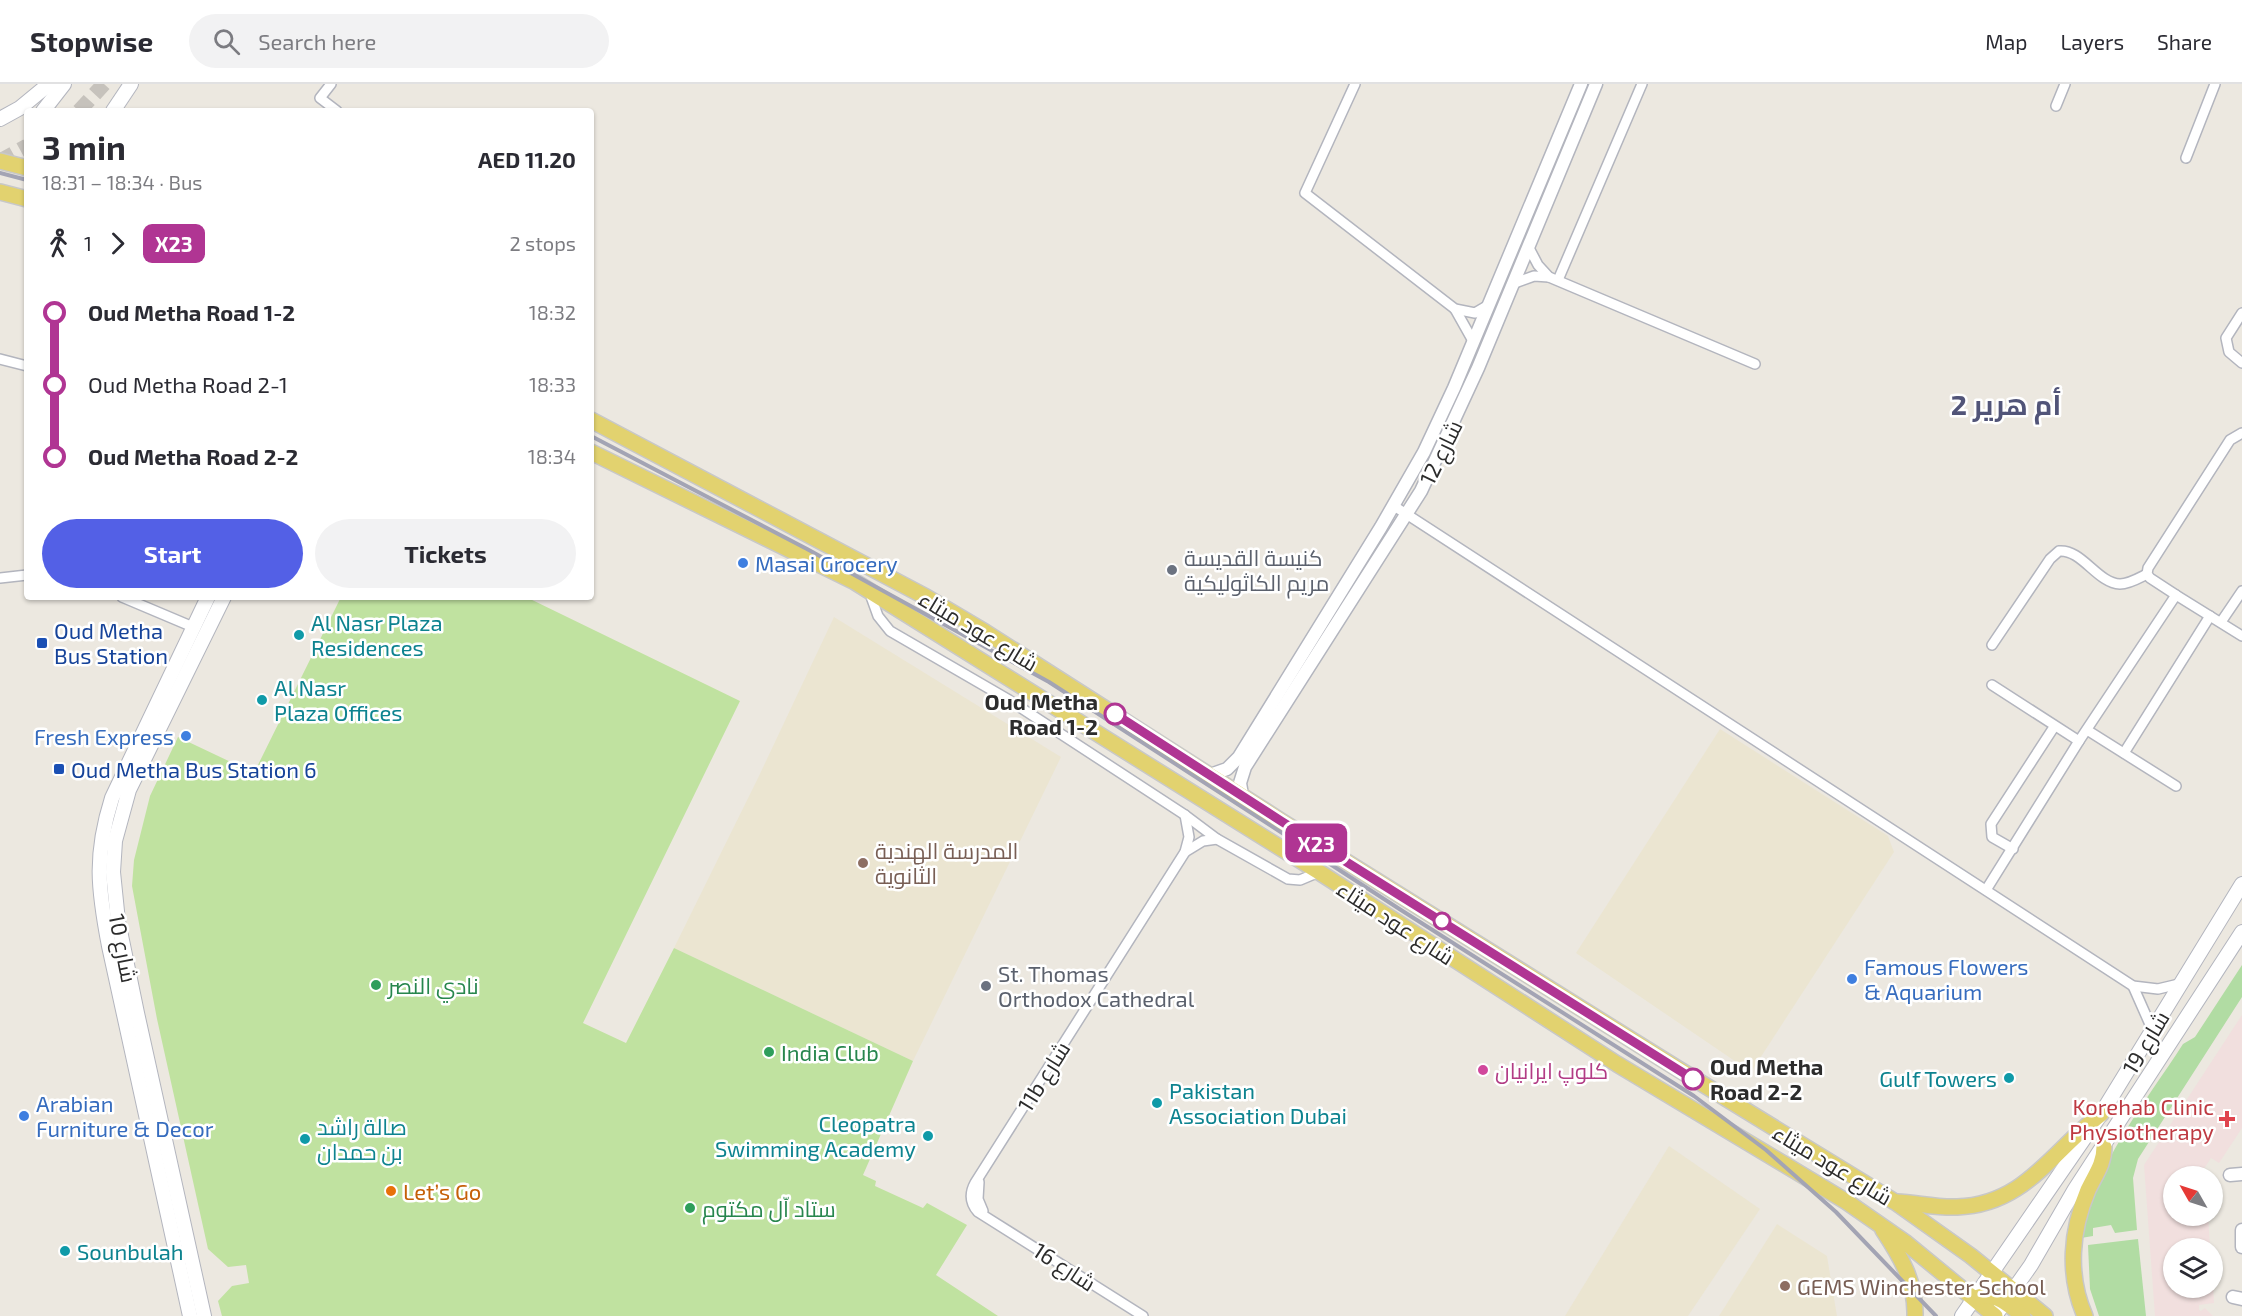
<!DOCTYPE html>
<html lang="en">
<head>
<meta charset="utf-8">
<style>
  :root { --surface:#fff; --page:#f2f2f3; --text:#2b2b33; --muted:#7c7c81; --line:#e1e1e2; --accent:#5360e6 }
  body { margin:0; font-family:"Exo 2",Cairo,sans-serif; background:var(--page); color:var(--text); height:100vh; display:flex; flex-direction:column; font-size:22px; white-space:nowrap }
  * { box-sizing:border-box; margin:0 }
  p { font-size:20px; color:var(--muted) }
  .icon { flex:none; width:33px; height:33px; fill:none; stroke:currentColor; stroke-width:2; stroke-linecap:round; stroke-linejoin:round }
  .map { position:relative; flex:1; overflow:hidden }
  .side { position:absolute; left:24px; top:24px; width:570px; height:492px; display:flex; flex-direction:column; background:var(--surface); border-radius:6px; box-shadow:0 2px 4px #0004 }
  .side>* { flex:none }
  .badge { padding:0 12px; border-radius:9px; font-size:21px; line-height:39px }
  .needle { width:39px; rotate:309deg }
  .fabs { position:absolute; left:2163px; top:1082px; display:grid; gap:12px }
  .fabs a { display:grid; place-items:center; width:60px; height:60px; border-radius:50%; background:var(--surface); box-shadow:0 2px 4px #0004; font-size:30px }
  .map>.badge { position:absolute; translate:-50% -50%; box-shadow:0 0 0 3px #fff }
  .legs { display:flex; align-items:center; gap:9px; height:66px; padding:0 18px; font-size:20px }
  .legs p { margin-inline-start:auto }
  .headline { display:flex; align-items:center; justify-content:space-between; height:102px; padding:0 18px }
  h1 { font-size:33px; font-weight:700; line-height:45px }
  .primary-button { display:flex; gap:12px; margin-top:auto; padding:12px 18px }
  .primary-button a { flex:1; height:69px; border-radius:36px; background:var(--accent); color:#fff; font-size:24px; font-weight:700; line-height:69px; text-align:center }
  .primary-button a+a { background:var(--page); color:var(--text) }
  ul { padding:0 18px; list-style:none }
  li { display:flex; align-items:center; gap:21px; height:72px; font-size:22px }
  li i { display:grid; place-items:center; width:9px; height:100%; margin:0 8px; background:currentColor }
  li i::after { content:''; width:15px; height:15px; margin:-8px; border:4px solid; border-radius:50%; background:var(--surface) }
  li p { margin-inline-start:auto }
  li:first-child i { background:linear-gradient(#0000 50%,currentColor 0) }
  li:last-child i { background:linear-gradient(currentColor 50%,#0000 0) }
  header { display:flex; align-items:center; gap:36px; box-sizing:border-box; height:84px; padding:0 30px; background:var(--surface); border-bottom:2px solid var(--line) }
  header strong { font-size:28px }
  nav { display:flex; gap:33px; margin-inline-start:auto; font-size:21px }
  .search { width:420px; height:54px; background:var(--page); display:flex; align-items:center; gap:15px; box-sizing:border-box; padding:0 21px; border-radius:33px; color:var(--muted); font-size:22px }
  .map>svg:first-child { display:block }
</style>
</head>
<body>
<header>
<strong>Stopwise</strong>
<div class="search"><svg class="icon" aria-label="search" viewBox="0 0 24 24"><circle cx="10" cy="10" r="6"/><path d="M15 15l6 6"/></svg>Search here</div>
<nav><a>Map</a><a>Layers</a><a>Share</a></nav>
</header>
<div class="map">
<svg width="2242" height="1232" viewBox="0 0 2242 1232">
  <rect width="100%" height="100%" fill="#ece8e0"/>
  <g fill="#ebe5d1">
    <path d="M834,533L1061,673L913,977L674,864L758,694Z"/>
    <path d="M1720,645L1888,752L1894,768L1751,988L1576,869Z"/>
    <path d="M1669,1062L1760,1125L1688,1232H1565Z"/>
    <path d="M1777,1140L1827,1172L1837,1232H1719Z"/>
  </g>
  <path fill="#f1dfde" d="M2242,931V1044L2219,1079L2211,1074L2199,1092H2174V1131H2208L2210,1164H2174V1203H2212L2213,1200L2214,1219L2199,1221V1226L2201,1227L2205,1224L2213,1232H2155L2144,1081Z"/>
  <g fill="#b1dca3">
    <path d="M2242,881V913L2138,1075L2133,1094L2137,1146L2115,1149L2111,1141L2093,1144V1152L2081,1154C2092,1084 2145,1019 2183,960L2195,953Z"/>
    <path d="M2138,1155L2146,1232H2099L2090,1205L2088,1161Z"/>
  </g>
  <path fill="#c0e2a0" d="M341,513H526L740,617L583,939L626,959L674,864L913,977L863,1091L876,1097L875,1102L923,1124L927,1119L967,1141L936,1191L998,1232H222L218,1217L232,1202L249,1199L246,1181L228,1183L208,1165L157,935L132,802L134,776L150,712L178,653L254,689Z"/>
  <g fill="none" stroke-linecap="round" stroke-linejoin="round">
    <g stroke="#c6c2bc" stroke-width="15" stroke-dasharray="15 8" stroke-linecap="butt">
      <path d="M79,27L104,0"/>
      <path d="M0,77L27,62"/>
    </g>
    <defs>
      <g id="minor">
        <path d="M331,0L320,14L337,27"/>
        <path d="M1355,0L1305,109L1455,225L1475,229L1487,222"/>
        <path d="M2056,22L2065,0"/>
        <path d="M2186,74L2215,0"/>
        <path d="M1528,162L1538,181L1549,193L1755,280"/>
        <path d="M1558,196L1642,0"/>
        <path d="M1512,200L1534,192L1549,193"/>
        <path d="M1455,225L1473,257"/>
        <path d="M2242,229L2226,254L2229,268L2242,279"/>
        <path d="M0,275L27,282"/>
        <path d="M1394,422L2133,902L2158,905L2179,900"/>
        <path d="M0,494L27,491"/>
        <path d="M869,507L878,532L890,547L1009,616L1185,731L1217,755L1288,795L1300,796L1319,788"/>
        <path d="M2176,511L2150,494L2147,490L2148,484L2230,356L2242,349"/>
        <path d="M122,513L193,543"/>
        <path d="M2221,538L2242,507"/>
        <path d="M1992,561L2050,475L2059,467C2082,465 2097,499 2120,500C2129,500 2139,494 2147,490"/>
        <path d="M1992,601L2079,657"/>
        <path d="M2087,646L2176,702"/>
        <path d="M2124,669L2210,532"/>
        <path d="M2013,765L1992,753L1991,740L2054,643"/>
        <path d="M1185,768L1203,757L1217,755"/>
        <path d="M1986,806L2079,657L2176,511L2242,552"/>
        <path d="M2133,902L2152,945"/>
        <path d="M979,1098L978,1115L983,1127"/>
        <path d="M1143,1232L978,1128C970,1119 969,1110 975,1099L1185,768L1189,753L1185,731"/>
      </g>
      <g id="tertiary">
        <path d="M1210,691L1227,685L1239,673L1381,443L1424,368L1454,304L1581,0"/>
        <path d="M1242,711L1240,699L1245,683L1421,407L1478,284L1596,0"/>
        <path d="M2230,1091L2242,1090"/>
        <path d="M2242,1146V1163"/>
        <path d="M2233,1213L2242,1215"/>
      </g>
      <g id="secondary">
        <path d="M43,27L64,0"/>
        <path d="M113,27L131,0"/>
        <path d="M0,35L20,24L49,0"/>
        <path d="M190,1232L109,862C98,805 94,771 112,714L208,513"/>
        <path d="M204,1232L137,929L118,837L113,788L115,757L129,706L224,513"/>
        <path d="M1962,1232L2101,1030L2242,800"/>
        <path d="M1995,1232L2031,1181L2075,1105L2242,848"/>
      </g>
      <g id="primary">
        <path d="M0,77L27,84"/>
        <path d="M0,108L27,115"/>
        <path d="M591,336L926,513L985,548L1281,737L1675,983L1895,1118L1971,1172L2045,1232"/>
        <path d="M591,368L855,498L1319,788L1617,980L1847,1118L1906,1159L1995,1232"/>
        <path d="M1897,1118C1917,1119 1937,1124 1957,1123C2025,1121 2052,1067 2101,1030"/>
        <path d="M1883,1146C1901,1173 1916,1199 1915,1232"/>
        <path d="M1975,1214C1995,1207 2008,1220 2023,1232"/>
        <path d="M2085,1232C2067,1191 2071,1146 2088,1106C2095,1091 2104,1080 2104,1063"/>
      </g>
    </defs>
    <use href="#minor" stroke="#b3b5be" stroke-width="12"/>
    <use href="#tertiary" stroke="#b3b5be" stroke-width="15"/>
    <use href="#secondary" stroke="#b3b5be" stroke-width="16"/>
    <use href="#primary" stroke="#c8c8c8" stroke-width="18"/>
    <use href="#minor" stroke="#fff" stroke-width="9"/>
    <use href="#tertiary" stroke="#fff" stroke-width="12"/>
    <use href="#secondary" stroke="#fff" stroke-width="14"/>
    <use href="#primary" stroke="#e2d26f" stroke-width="15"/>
    <g stroke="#a3a4b4" stroke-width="4">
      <path d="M0,89L27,96"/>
      <path d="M591,352L807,465L1049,598L1401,826L1694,1012L1766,1066L1836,1128L1936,1232"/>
    </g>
  </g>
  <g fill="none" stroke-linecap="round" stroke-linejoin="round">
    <defs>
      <path id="line-1" d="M1115,630L1281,737L1693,995"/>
    </defs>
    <use href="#line-1" stroke="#fff" stroke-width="14"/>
    <use href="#line-1" stroke="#b03593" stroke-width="9"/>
  </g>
  <g fill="#3f7fe0" stroke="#fff" stroke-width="2">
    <circle cx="743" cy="479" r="6"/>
    <circle cx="186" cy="652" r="6"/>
    <circle cx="1852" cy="895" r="6"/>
    <circle cx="24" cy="1032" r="6"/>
  </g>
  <g fill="#6b7280" stroke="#fff" stroke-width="2">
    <circle cx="1172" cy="486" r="6"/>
    <circle cx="986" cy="902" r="6"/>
  </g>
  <g fill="#0f9aa8" stroke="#fff" stroke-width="2">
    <circle cx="299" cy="551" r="6"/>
    <circle cx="262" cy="616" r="6"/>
    <circle cx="2009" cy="994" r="6"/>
    <circle cx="1157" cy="1019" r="6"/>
    <circle cx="928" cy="1052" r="6"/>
    <circle cx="305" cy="1055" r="6"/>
    <circle cx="65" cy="1167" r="6"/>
  </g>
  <g fill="#1a4fb4" stroke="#fff" stroke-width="2">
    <rect x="36" y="553" width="12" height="12" rx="3"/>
    <rect x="53" y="679" width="12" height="12" rx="3"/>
  </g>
  <g fill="#fff" stroke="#b03593" stroke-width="3">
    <circle cx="1115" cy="630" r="10"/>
    <circle cx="1442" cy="837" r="8"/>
    <circle cx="1693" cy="995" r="10"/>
  </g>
  <g fill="#8d6e63" stroke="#fff" stroke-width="2">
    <circle cx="863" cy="779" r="6"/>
    <circle cx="1785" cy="1202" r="6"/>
  </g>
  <g fill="#2e9e5b" stroke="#fff" stroke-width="2">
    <circle cx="376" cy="901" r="6"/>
    <circle cx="769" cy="968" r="6"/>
    <circle cx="690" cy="1124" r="6"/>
  </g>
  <circle fill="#d1479c" stroke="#fff" stroke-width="2" cx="1483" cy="986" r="6"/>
  <path fill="#e0444e" stroke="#fff" stroke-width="2" d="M2224 1026h6v6h6v6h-6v6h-6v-6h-6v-6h6z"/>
  <circle fill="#e8710a" stroke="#fff" stroke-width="2" cx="391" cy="1107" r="6"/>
  <g text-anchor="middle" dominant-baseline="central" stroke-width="5" stroke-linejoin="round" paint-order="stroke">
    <g font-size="22" fill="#2c2c2c" stroke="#fff">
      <text transform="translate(1440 368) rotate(-64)">شارع 12</text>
      <text transform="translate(979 546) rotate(31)">شارع عود ميثاء</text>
      <text transform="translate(1396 838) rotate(33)">شارع عود ميثاء</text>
      <text transform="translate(124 864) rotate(79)">شارع 10</text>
      <text transform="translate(2145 958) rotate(-59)">شارع 19</text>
      <text transform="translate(1043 992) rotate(-58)">11b شارع</text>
      <text transform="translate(1833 1080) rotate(31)">شارع عود ميثاء</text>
      <text transform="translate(1065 1182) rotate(33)">شارع 16</text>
    </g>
    <g font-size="22" fill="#5b616d" stroke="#fff" text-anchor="start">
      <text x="1184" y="473">كنيسة القديسة<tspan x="1184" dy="25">مريم الكاثوليكية</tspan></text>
      <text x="998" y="889">St. Thomas<tspan x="998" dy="25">Orthodox Cathedral</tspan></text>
    </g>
    <g font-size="22" fill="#366cbe" stroke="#fff" text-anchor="start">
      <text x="755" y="479">Masai Grocery</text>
      <text x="174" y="652" text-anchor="end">Fresh Express</text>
      <text x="1864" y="882">Famous Flowers<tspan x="1864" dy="25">&amp; Aquarium</tspan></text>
      <text x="36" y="1019">Arabian<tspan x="36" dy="25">Furniture &amp; Decor</tspan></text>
    </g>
    <g font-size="22" fill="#0d838f" stroke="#fff" text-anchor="start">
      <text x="311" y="538">Al Nasr Plaza<tspan x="311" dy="25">Residences</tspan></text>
      <text x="274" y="603">Al Nasr<tspan x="274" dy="25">Plaza Offices</tspan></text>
      <text x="1997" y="994" text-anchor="end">Gulf Towers</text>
      <text x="1169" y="1006">Pakistan<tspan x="1169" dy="25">Association Dubai</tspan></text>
      <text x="916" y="1039" text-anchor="end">Cleopatra<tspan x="916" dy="25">Swimming Academy</tspan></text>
      <text x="317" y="1042">صالة راشد<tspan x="317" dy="25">بن حمدان</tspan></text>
      <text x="77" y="1167">Sounbulah</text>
    </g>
    <g font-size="22" fill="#164399" stroke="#fff" text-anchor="start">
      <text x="54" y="546">Oud Metha<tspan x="54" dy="25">Bus Station</tspan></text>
      <text x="71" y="685">Oud Metha Bus Station 6</text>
    </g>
    <g font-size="22" font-weight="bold" fill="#2c2c2c" stroke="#fff" text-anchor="end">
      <text x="1098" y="617">Oud Metha<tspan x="1098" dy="25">Road 1-2</tspan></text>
      <text x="1710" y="982" text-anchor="start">Oud Metha<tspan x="1710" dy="25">Road 2-2</tspan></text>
    </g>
    <g font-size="22" fill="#785e54" stroke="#fff" text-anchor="start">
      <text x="875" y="766">المدرسة الهندية<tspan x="875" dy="25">الثانوية</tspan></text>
      <text x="1797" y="1202">GEMS Winchester School</text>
    </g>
    <g font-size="22" fill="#27864d" stroke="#fff" text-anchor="start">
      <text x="388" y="901">نادي النصر</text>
      <text x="781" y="968">India Club</text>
      <text x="702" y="1124">ستاد اّل مكتوم</text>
    </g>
    <g font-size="22" fill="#b23c85" stroke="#fff" text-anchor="start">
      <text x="1495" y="986">كلوپ ايرانيان</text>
    </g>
    <g font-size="22" fill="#be3a42" stroke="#fff" text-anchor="end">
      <text x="2214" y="1022">Korehab Clinic<tspan x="2214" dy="25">Physiotherapy</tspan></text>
    </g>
    <g font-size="22" fill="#c56008" stroke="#fff" text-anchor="start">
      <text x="403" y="1107">Let’s Go</text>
    </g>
    <g font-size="28" font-weight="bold" fill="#515478" stroke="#fff">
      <text x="2006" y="320">أم هرير 2</text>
    </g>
  </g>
</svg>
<div class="fabs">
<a><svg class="needle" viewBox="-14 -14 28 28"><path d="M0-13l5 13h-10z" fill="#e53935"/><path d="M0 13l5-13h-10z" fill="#7c7c81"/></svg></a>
<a><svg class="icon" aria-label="layers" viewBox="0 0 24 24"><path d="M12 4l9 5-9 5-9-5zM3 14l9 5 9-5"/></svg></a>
</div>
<b class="badge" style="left:1316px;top:759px;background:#b03593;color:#fff">X23</b>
<section class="side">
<div class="headline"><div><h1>3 min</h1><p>18:31 – 18:34 · Bus</p></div><b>AED 11.20</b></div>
<div class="legs"><svg class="icon" aria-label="walk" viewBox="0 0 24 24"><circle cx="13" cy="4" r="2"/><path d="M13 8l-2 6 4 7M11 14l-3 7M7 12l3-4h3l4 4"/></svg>1<svg class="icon" aria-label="forward" viewBox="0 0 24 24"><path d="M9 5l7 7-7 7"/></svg><b class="badge" style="background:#b03593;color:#fff">X23</b><p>2 stops</p></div>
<ul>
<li><i style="color:#b03593"></i><b>Oud Metha Road 1-2</b><p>18:32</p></li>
<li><i style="color:#b03593"></i><span>Oud Metha Road 2-1</span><p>18:33</p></li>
<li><i style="color:#b03593"></i><b>Oud Metha Road 2-2</b><p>18:34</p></li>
</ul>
<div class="primary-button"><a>Start</a><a>Tickets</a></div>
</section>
</div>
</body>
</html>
